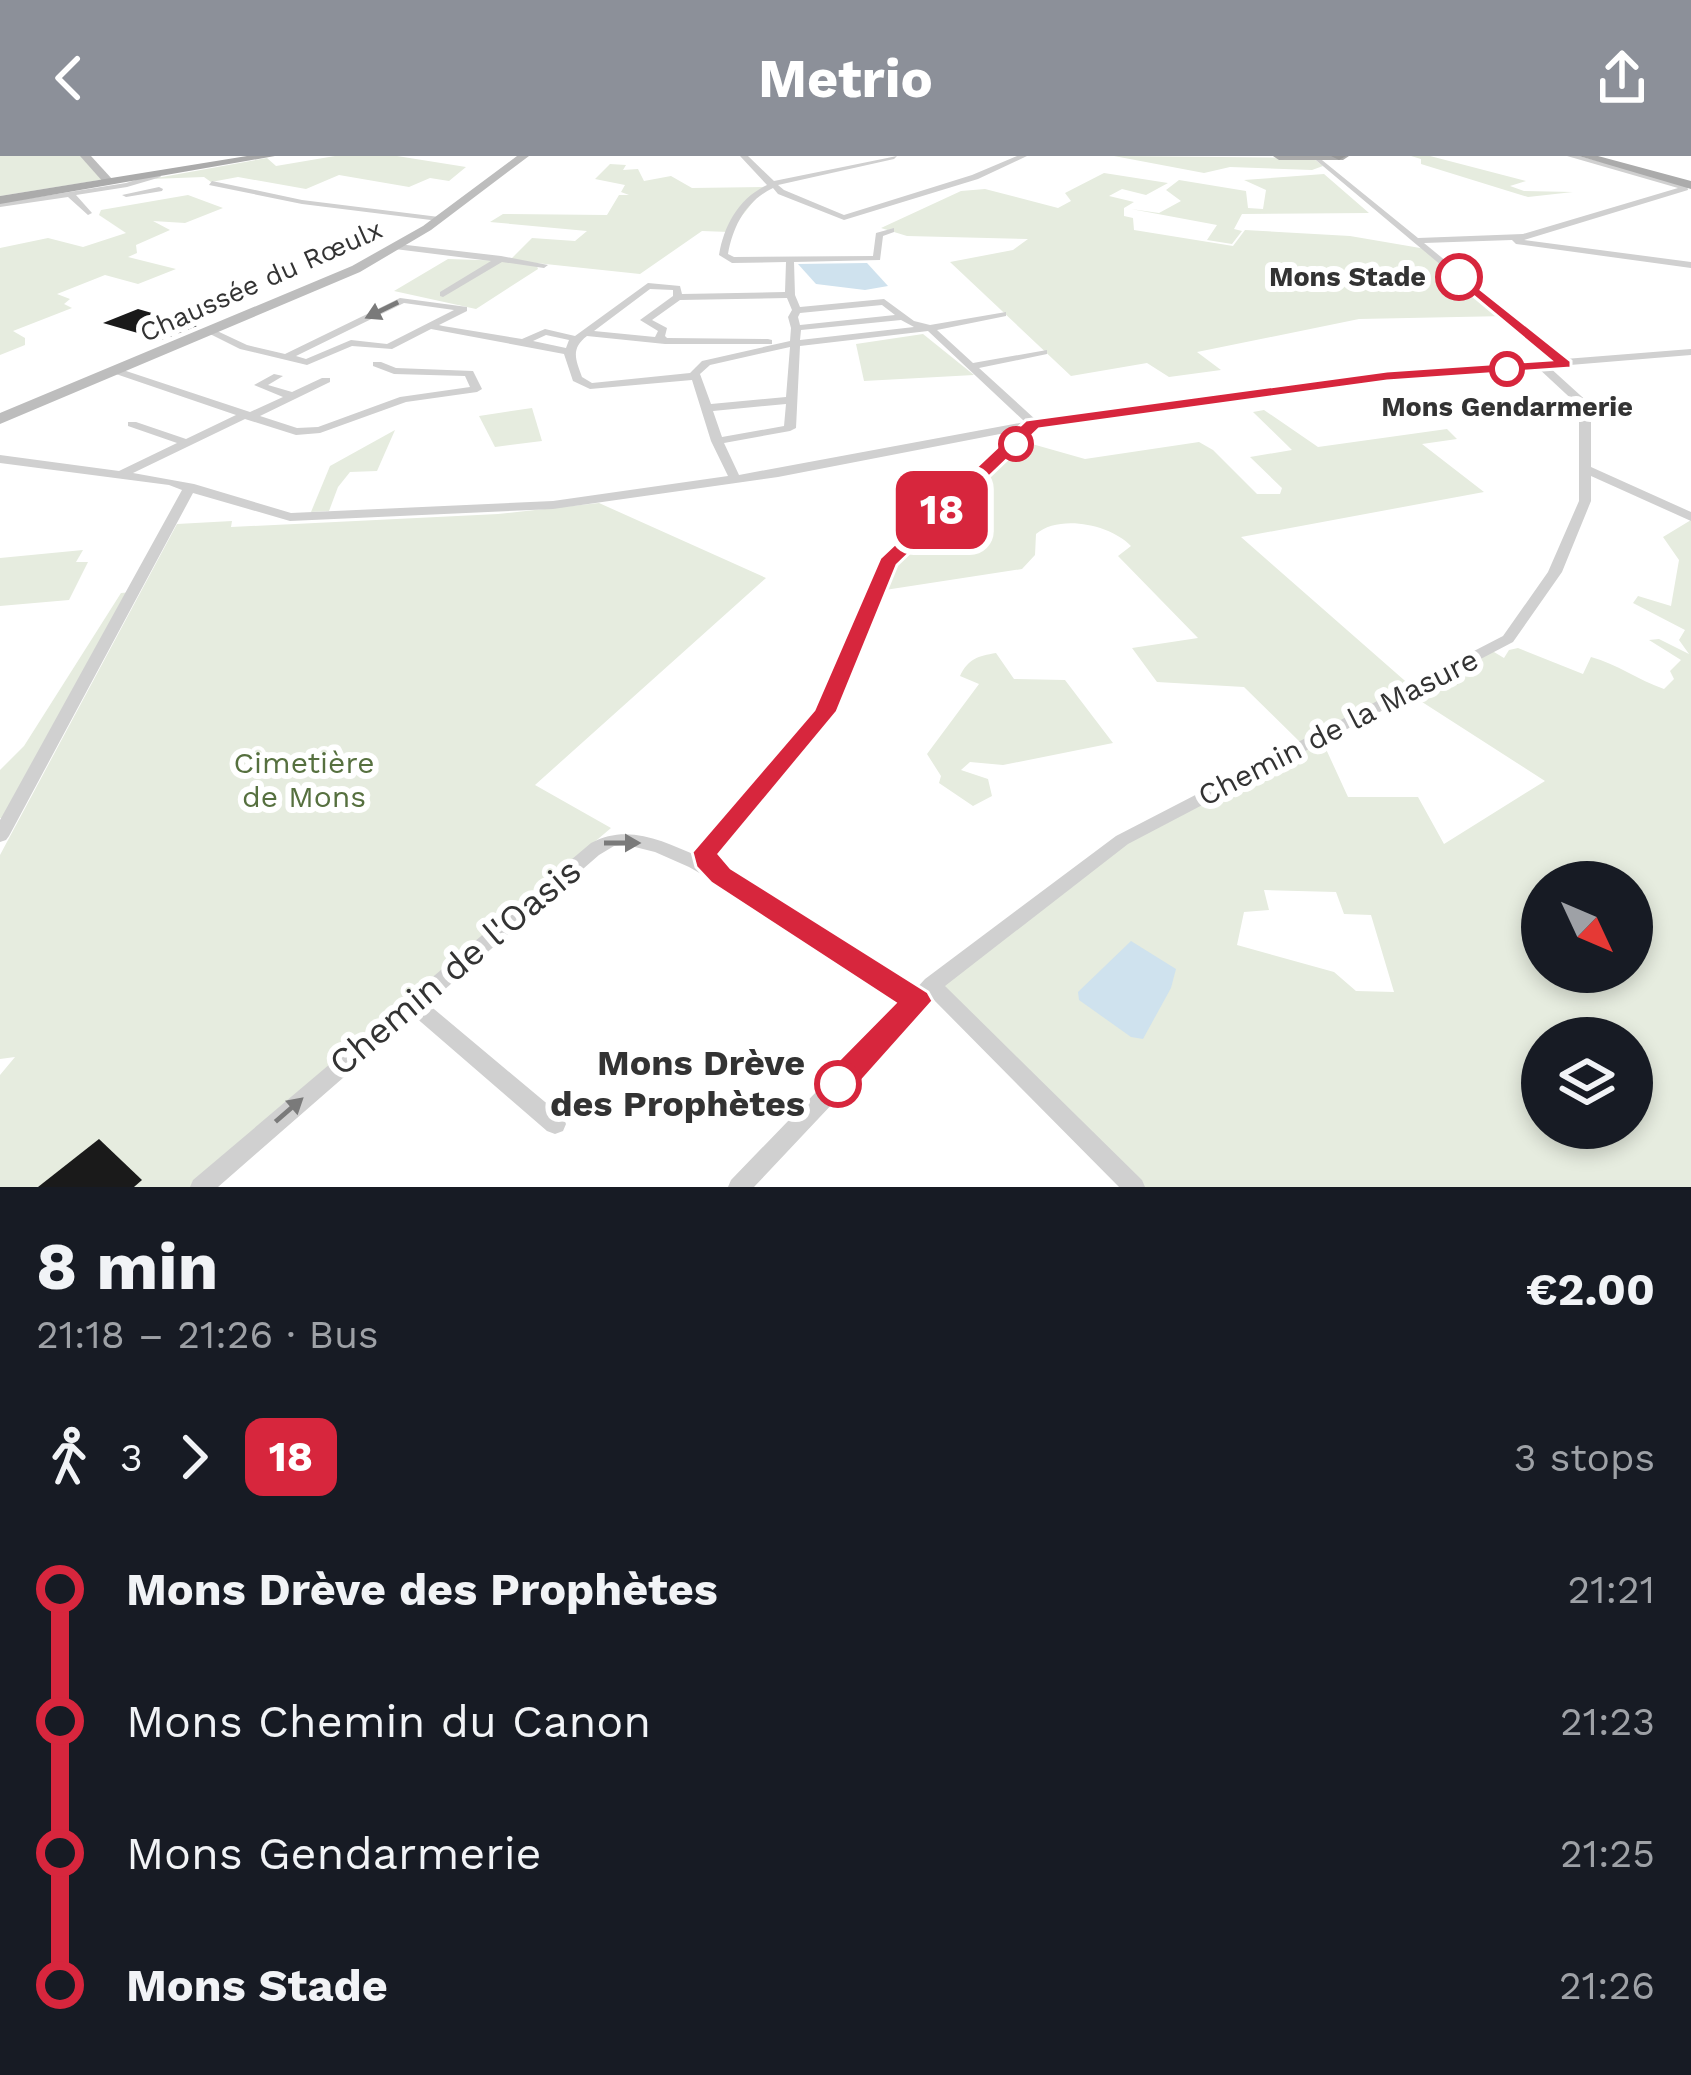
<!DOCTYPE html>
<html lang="en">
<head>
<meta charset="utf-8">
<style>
  :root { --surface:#171b24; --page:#242831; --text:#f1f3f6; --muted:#9ea1a6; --accent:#8c9099 }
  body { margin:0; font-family:"Work Sans",sans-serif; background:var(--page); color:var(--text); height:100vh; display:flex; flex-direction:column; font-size:45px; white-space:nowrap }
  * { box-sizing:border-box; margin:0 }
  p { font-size:39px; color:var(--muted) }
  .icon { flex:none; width:66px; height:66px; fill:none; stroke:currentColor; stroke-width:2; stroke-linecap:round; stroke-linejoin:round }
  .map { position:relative; height:1031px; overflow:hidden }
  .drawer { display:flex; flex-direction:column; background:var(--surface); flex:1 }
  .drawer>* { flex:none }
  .badge { padding:0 24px; border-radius:18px; font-size:42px; line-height:78px }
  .needle { width:78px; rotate:134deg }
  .buttons { position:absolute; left:1521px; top:705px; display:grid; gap:24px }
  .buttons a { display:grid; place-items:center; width:132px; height:132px; border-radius:50%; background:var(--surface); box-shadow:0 6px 18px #0003; font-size:60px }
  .map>.badge { position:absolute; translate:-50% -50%; box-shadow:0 0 0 6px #fff }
  .legs { display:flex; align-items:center; gap:18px; height:132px; padding:0 36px; font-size:39px }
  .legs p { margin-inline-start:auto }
  .headline { display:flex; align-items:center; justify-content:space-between; height:204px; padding:0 36px }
  h1 { font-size:66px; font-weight:700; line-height:90px }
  ul { padding:0 36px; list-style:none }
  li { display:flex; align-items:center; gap:42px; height:132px; font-size:45px }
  li i { display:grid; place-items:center; width:18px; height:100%; margin:0 15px; background:currentColor }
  li i::after { content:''; width:30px; height:30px; margin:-15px; border:9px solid; border-radius:50%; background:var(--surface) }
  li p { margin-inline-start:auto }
  li:first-child i { background:linear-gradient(#0000 50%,currentColor 0) }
  li:last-child i { background:linear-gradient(currentColor 50%,#0000 0) }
  header { display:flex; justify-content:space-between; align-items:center; height:156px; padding:0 36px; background:var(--accent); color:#fff; font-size:54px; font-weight:700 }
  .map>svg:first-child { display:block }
</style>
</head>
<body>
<header><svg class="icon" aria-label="back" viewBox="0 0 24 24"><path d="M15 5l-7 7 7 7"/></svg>Metrio<svg class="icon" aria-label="share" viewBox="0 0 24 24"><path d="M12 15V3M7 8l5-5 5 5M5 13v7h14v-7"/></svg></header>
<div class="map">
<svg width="1691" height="1031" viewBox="0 0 1691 1031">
  <rect width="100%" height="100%" fill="#fff"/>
  <g fill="#e6ecdf" fill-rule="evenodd">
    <path d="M0,0H85L106,23L0,40Z"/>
    <path d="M335,0H397L466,11L449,25L430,22L409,31L339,19L306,33L238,21L211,26L204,21L151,23L267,2L276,10Z"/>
    <path d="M1114,0L1313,2L1323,10L1312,14L1230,11L1204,17Z"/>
    <path d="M1411,0H1430L1526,25L1510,30L1524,35L1573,36L1528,41L1421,8V3Z"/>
    <path d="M610,8L626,9L623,14L638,13L644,25L671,20L692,32L765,31L729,76L702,75L640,118L536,107L538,113L476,153L394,135L448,103L509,105L532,82L575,85L587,75L490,66L503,58L607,59L619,39H629L621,36L625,29L595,23Z"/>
    <path d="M1104,17L1168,27L1146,39L1122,33L1109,40L1134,46L1124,52V60L1133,62L1134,74L1233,90L1245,74L1350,80L1426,93L1507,160L1359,163L1197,196L1221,214L1169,221L1147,207L1071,220L950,106L1013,94L1028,83L907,80L881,72L961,35L985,33L1058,52L1071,45L1065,37Z"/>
    <path d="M1324,18L1369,57L1242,58L1234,73L1242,75L1232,88L1207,84L1217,69L1131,53L1159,57L1181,45L1166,34L1179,24L1246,35L1248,52L1263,53L1266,34L1244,24Z"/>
    <path d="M188,39L223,52L185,67L153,65L170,74L136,89L137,97L128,101L176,113L138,128L105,119L57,138L70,143L64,148L72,152L13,175L25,182V189L0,199V92L48,82L83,91L126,77L99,59L101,54Z"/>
    <path d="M923,178L974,219L864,225L856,188Z"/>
    <path d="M532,252L542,285L495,291L479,260Z"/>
    <path d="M1264,254L1318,291L1447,273L1457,283L1422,288L1484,336L1241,381L1412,531L1489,493L1504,502L1509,494L1518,492L1583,518L1591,501C1617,508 1638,524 1664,533L1674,523L1670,515L1681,504L1649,484L1659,483L1689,498L1679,484L1685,474L1633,447L1638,440L1671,450L1679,404L1663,381L1691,364V1031H1134L932,829L1122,684L1301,587L1244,531L1157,526L1132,492L1198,482L1118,400L1131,390C1110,368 1059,358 1036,378L1035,399L1022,413L885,434L894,412L1025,286L1085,303L1199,286L1213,294L1257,338H1280L1282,332L1250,301L1292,294L1253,256ZM1405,535L1545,625L1444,688L1418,641H1348L1320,580ZM1542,726H1632V816H1542ZM1264,734L1336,736L1344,758L1371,759L1394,836L1356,835L1334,816L1237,789L1244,756L1269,754ZM1542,882H1632V972H1542Z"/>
    <path d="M395,274L377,315L350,316L338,331L329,355L311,356L330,310Z"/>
    <path d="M599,347L766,422L535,629L611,672L350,893L201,1031H0V919L15,901L0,903V699L177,368L232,365L231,371L498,358Z"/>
    <path d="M83,394L76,406H88L69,444L0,450V402Z"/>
    <path d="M133,436L9,662H0V614L24,590L121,437Z"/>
    <path d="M996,497L1014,523L1065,524L1113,587L1003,609L970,606L961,614L988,623L992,640L973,650L939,627L941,620L927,598L979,528L960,520C968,503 978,500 996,497Z"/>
  </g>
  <g fill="#cfe2ee">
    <path d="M867,107L888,130L865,134L816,128L798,108Z"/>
    <path d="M1131,785L1176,813L1171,832L1143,883L1131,881L1079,844L1078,836Z"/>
  </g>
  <g fill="#1a1a1a">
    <path d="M138,153L197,170L162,184L103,167Z"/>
    <path d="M99,983L142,1024L134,1031H38Z"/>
  </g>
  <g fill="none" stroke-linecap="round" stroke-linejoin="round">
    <g fill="#d0d0d0" fill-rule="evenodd">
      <path d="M740,0H748L774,25L897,0L894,3L778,29L784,34L844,59L972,19L1017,0H1027L978,23L844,64L778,38L773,32C746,45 733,70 728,98L734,101L873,100L876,77L894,72V76L883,80L880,104L794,106L795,139L800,151L884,143L914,165L930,169L1006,156V160L937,174L973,207L1047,194V198L979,212L1036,264L1387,217L1554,204L1311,0H1317L1418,82L1523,78L1678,32L1567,0H1579L1687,29L1688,34L1524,84L1691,106V112L1516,88L1512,84L1424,87L1565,203L1691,193V199L1570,209L1565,211L1548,210L1591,249V311L1691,356V365L1591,320V345L1562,416L1513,486L1128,688L945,830L1142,1024L1145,1031H1119L932,842L754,1031H728L731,1024L903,846L768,756L689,711L655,696L627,689L614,690L599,699L428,848L563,961L566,968L563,975L555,978L547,975L414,860L218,1031H190L193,1024L591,687C627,667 663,685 698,700L702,686L818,554L883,403L1020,274L778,321L553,353L290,365L193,337L9,680L6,684L0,686V664L182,334L169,329L0,307V299L119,315L177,287L128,270V266H136L186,283L236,259L113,217V213L117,212L250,256L283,241L254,229L274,218L283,220L268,229L292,236L322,222H330V226L260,260L297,272L318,271L400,241L470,231L465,220L394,218L373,210V206H381L396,212L473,215L482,233L477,236L406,246L320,277L296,279L245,263L133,317L194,328L291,357L553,345L728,320L711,285L692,224L590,233L573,225L564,198L431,173L392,193L352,190L307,209L240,193L206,176L215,174L247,189L285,198L400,142L467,151V155L439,169L443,170L522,183L545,173L575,180L648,127L680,130L682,138L785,136L786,106L732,107L719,99C724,69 739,42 767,29ZM650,133L673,134V140L640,164L658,175L655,181L594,175ZM787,142L792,154L788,161L791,172L790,185L702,205L690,217L592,227L582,221C576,204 570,193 587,180L665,188H772V184L768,183L667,182L665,180L667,172L652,164L680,144ZM404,147L454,154L387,188L351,184L306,203L296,200ZM882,149L895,159L800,169L798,161L800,157ZM901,164L914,171L800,184L801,174ZM928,175L1025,266L739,319L724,287L790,275L796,272L800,190ZM546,179L569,184L566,192L533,185ZM790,191L786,241L711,248L700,218L710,209ZM1537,211L1579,250V345L1548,416L1503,480L1116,680L925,823L915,834L782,746L722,712L715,703L717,692L833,556L894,408L1036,271L1387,223ZM786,248L784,270L722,281L713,255Z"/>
      <path d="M158,17L161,21L127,31L76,39L92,57L88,59L68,41L0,51V47L126,27Z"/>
      <path d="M212,25L302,44L439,61L443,63L439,65L302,48L209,29Z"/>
      <path d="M159,31L163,33L162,35L126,41L122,39Z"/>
      <path d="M398,88L501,100L548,109L544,112L502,106L443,141L440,140V136L491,105L395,93V89Z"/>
    </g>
    <g fill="#bdbdbd" fill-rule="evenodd">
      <path d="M80,0H91L112,23V27H104Z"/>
      <path d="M517,0H529L431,74L360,116L0,268V257L352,110L423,70Z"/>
    </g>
    <g fill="#ababab" fill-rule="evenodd">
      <path d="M247,0H275L0,48V40Z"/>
      <path d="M1273,0H1349L1343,4H1279Z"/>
      <path d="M1579,0H1598L1691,25V33Z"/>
    </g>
    <path fill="#9a9a9a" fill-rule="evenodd" d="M1331,0H1346L1339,4Z"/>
  </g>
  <defs><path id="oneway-solid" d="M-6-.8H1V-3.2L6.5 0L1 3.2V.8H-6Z" transform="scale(3)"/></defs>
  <g fill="#7a7a7a">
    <use href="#oneway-solid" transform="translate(382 154) rotate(154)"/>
    <use href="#oneway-solid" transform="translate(622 687)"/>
    <use href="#oneway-solid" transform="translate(289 954) rotate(-41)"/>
  </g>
  <path fill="#d7263d" stroke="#fff" stroke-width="3" d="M1459,116L1571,205V212L1387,225L1039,273L897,409L837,556L719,698L731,712L928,836L933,845L850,938L838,942L826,938L821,928L826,917L895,847L711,727L696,711L692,696L814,554L880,402L1026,264L1387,215L1550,204L1454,124Z"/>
  <g fill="#fff" stroke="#d7263d" stroke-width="6">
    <circle cx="1459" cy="121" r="21"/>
    <circle cx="1507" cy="213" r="15"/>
    <circle cx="1016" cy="288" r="15"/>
    <circle cx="838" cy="928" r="21"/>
  </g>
  <g text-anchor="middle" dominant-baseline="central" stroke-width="12" stroke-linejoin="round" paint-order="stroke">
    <g font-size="27" font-weight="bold" fill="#333" stroke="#fff" text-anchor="end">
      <text x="1426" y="121">Mons Stade</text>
      <text x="1507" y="251" text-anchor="middle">Mons Gendarmerie</text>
    </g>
    <g font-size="27" fill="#333" stroke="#fff">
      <text transform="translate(261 125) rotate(-24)">Chaussée du Rœulx</text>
    </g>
    <g font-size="30" fill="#333" stroke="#fff">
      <text transform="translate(1338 571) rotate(-27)">Chemin de la Masure</text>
    </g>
    <g font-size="30" fill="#56703f" stroke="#fff">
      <text x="304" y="606">Cimetière<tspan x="304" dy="34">de Mons</tspan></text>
    </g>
    <g font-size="36" fill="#333" stroke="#fff">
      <text transform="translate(455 811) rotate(-40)">Chemin de l'Oasis</text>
    </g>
    <g font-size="36" font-weight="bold" fill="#333" stroke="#fff" text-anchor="end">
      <text x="805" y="907">Mons Drève<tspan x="805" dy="41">des Prophètes</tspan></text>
    </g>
  </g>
</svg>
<div class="buttons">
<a><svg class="needle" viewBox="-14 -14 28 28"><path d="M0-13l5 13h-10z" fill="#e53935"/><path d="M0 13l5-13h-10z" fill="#9ea1a6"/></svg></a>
<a><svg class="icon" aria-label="layers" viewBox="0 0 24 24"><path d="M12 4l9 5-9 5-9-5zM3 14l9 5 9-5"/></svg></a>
</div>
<b class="badge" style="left:942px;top:354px;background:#d7263d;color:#fff">18</b>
</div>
<section class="drawer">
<div class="headline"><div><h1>8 min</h1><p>21:18 – 21:26 · Bus</p></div><b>€2.00</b></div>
<div class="legs"><svg class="icon" aria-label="walk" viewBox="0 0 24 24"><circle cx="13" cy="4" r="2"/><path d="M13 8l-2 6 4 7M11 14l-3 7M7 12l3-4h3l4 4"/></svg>3<svg class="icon" aria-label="forward" viewBox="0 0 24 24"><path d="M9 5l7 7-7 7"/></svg><b class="badge" style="background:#d7263d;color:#fff">18</b><p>3 stops</p></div>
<ul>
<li><i style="color:#d7263d"></i><b>Mons Drève des Prophètes</b><p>21:21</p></li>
<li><i style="color:#d7263d"></i><span>Mons Chemin du Canon</span><p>21:23</p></li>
<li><i style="color:#d7263d"></i><span>Mons Gendarmerie</span><p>21:25</p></li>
<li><i style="color:#d7263d"></i><b>Mons Stade</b><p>21:26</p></li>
</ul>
</section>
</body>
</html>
